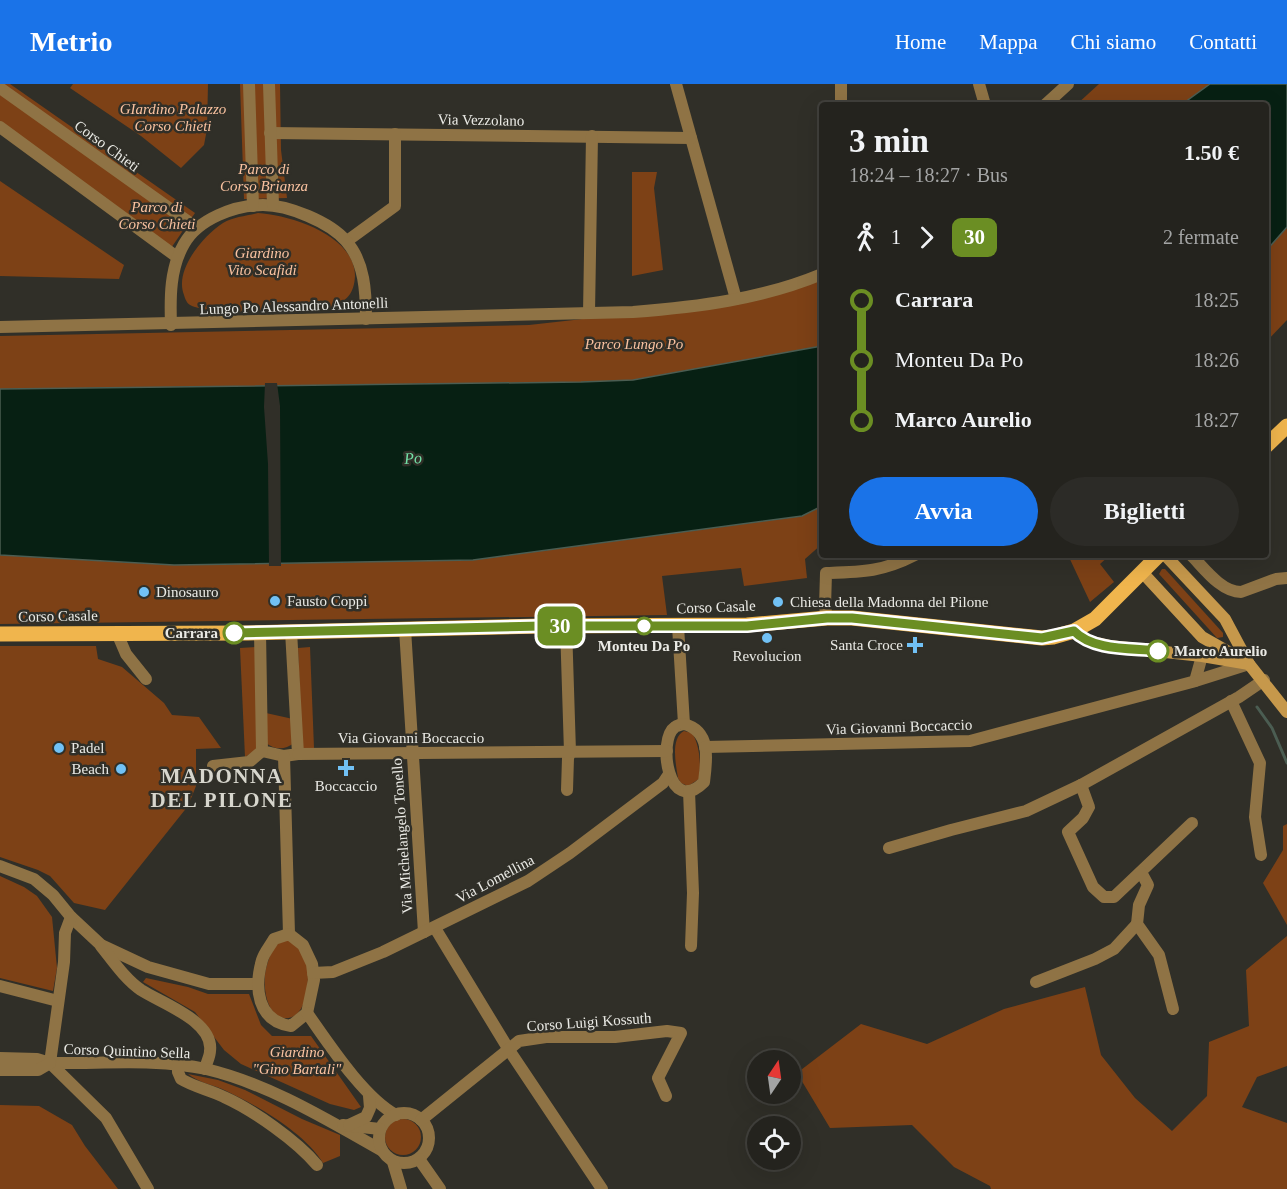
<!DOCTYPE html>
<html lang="it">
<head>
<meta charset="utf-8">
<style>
  :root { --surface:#24231e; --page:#2c2b27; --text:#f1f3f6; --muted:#a3a4a4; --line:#41403c; --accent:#1a73e8 }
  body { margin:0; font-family:"Times New Roman",serif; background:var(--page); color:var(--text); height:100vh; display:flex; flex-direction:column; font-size:22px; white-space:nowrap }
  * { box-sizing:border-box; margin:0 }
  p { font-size:20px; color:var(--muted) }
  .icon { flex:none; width:33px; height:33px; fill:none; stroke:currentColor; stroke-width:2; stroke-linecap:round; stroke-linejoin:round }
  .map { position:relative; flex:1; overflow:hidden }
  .side { position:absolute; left:819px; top:18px; width:450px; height:456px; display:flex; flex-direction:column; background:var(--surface); border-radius:6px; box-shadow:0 6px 24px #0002,0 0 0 2px var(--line) }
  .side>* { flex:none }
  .badge { padding:0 12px; border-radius:9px; font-size:21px; line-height:39px }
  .needle { width:39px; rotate:13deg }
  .tools { position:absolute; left:747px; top:966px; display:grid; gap:12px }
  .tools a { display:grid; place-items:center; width:54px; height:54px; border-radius:50%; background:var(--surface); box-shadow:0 6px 24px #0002,0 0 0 2px var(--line); font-size:30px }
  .map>.badge { position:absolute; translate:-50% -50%; box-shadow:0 0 0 3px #fff }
  .legs { display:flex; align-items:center; gap:9px; height:66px; padding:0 30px; font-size:20px }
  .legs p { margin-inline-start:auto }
  .headline { display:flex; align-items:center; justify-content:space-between; height:102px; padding:0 30px }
  h1 { font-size:33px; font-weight:600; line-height:45px }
  .button { display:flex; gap:12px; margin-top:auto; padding:12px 30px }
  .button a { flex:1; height:69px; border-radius:36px; background:var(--accent); color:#fff; font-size:24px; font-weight:600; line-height:69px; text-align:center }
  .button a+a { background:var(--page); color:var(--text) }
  ul { padding:0 30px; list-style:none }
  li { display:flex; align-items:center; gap:21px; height:60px; font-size:22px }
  li i { display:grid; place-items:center; width:9px; height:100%; margin:0 8px; background:currentColor }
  li i::after { content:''; width:15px; height:15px; margin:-8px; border:4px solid; border-radius:50%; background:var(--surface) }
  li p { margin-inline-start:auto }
  li:first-child i { background:linear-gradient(#0000 50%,currentColor 0) }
  li:last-child i { background:linear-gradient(currentColor 50%,#0000 0) }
  header { display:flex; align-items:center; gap:36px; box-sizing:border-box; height:84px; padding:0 30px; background:var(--accent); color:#fff }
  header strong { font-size:28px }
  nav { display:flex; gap:33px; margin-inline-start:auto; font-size:21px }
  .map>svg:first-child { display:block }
</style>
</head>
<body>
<header>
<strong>Metrio</strong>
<nav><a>Home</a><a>Mappa</a><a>Chi siamo</a><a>Contatti</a></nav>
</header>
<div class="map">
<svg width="1287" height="1105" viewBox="0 0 1287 1105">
  <rect width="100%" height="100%" fill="#302f28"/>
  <g fill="#7d4116">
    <path d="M0,0H10L195,129L167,170L0,45Z"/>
    <path d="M73,0H208L207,45L204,61L181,84L141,52L70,4Z"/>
    <path d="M240,0H280L281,66L287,114L244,115Z"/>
    <path d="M1099,0H1210L1181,21H1076Z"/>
    <path d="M632,88H657L654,104L663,186L632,192Z"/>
    <path d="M0,97L124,181L119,195L0,192Z"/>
    <path d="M258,129C290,131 355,151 355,192C354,210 347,216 332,224C308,225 283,226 259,227C238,228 216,230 195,223C188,221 186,218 184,211C174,186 203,152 223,139C233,133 246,132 258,129Z"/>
    <path d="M1287,143V236L1266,258V167Z"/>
    <path d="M822,194V262L633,296L581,298L0,305V252L529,241L672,225Z"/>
    <path d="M822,422V460L805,475L807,494L744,502L741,484L662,492L667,531L0,540V471L174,481L473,476L802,432Z"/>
    <path d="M1068,471H1110L1100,480L1114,498L1090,518Z"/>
    <path d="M1162,485H1165L1223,549V553L1217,554L1159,490Z"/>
    <path d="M0,562H96L98,575L122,583L164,619L172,631L199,633L221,664L196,665V702L188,722L105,826L74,819L50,792L38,786L0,773Z"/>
    <path d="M256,563L259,664L245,673L240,564Z"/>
    <path d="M310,563L314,664H302L298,564Z"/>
    <path d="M266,629L293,635L294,659C285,666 275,666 266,659Z"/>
    <path d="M684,647L692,649C700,661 701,681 699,695L688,702L681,699L678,694C676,681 670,654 684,647Z"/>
    <path d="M1287,740V841L1263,799L1283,766V742Z"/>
    <path d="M0,792L24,803L37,812L52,833L57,884L53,907L0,894Z"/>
    <path d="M1287,852V982L1257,993L1242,1023L1287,1039V1105H991L990,1102L954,1083L912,1041L830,1044L797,989L861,940L927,960L1004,925L1085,903L1101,971L1135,1014L1172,1047L1207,1012L1209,958L1249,942L1246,886Z"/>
    <path d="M290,855L298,859C301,866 306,874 307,881C310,897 307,937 284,934C264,931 262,895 267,881C272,866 274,858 290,855Z"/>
    <path d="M146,894L188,903L208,910H249L261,941L272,952H311L361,1023L354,1026L330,1020L241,980L224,966L195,928L143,898Z"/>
    <path d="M188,990L218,996L245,1006L302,1035L340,1051V1072L323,1079C304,1048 255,1020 222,1005C210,1000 198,998 188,990Z"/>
    <path d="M0,1021L39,1022L72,1041L85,1062L118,1105H0Z"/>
    <circle cx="403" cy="1053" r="18"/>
  </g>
  <g fill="#072013" stroke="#4b5d52" stroke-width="1.5">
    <path d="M1210,0H1287V143L1266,167V21H1181Z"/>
    <path d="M822,262V422L802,432L473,476L174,481L0,471V305L581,298L633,296Z"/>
  </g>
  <path fill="#302f28" d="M265,299H277L280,322L281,482H269L268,380L264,323Z"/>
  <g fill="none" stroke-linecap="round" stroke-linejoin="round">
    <path stroke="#4b5d52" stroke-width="3" d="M1257,623L1272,644L1287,679"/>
    <g stroke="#8f7345" stroke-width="12">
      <path d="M676,0L736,215"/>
      <path d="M979,0L985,21"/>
      <path d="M0,4L197,144"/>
      <path d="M841,21V0"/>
      <path d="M1045,21L1068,0"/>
      <path d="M0,43L177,173"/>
      <path d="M270,49L691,54"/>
      <path d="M347,157L395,122V50"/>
      <path d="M589,229L592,52"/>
      <path d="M171,241C170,213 170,184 184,160C198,135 235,121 263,121C288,121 330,138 346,157C365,178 366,209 366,235"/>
      <path d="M0,243L633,228C698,223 762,215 822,190"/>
      <path d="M1191,471C1204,484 1221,508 1241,508L1276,495L1287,494"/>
      <path d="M827,534L825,523L826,489C862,488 882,488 915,471"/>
      <path d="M566,542L570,668L568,674L567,706"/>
      <path d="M678,542L684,640"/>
      <path d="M405,545L424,848"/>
      <path d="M260,548L262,667L284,672L298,670L291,547"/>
      <path d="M117,549L126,570L146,595"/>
      <path d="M1195,597L1202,572"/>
      <path d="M1231,617L1260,679L1255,733L1261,771"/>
      <path d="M684,640C711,647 707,675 704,698C668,734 657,655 675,643C675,642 683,640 684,640Z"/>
      <path d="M705,663L970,657L1192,598L1249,580"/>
      <path d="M298,670L667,667"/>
      <path d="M284,672L289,850"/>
      <path d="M213,682L249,678L262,667"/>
      <path d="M1081,701L1089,723L1083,734L1068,748L1093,803L1104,813H1114L1192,739"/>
      <path d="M689,707L693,809L691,862"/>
      <path d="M889,764L951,746L1026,727L1081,701L1239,613L1264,596"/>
      <path d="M0,782L34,795L53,811L71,833L101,861L148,883L209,900H257"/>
      <path d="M1141,788L1148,801L1139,821L1137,840L1159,871L1173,925"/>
      <path d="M435,844L509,966L602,1105"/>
      <path d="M289,850L303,861L312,880L314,896L307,929L291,942C257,937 254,904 262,876C264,869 270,862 274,855Z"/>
      <path d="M101,862C113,877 125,895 141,906C161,919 214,937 210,967C210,973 206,979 205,985"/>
      <path d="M313,889L333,888L383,868L528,797L570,769L663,699L669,690"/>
      <path d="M1036,898L1095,875L1114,865L1137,840"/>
      <path d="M0,902L58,917"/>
      <path d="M307,929C329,960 363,1013 396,1031"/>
      <path d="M0,974L37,975L50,979C101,980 156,974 206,985C269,1000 326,1035 381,1066"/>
      <path d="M50,979L106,1034L148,1105"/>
      <path d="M50,979L64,878L65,849L71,833"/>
      <path d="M178,981V988L181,995C194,1003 210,1006 224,1013C253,1026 297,1057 317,1081"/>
      <path d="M0,986H38L50,979"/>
      <circle cx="404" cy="1054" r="25"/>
      <path d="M421,1036L519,957L546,953H615L667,947L681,949L658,994L666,1012"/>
      <path d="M343,1041L380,1045"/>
      <path d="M349,1041L366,1033L370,1024L369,1012"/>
      <path d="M419,1075L440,1105"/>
      <path d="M393,1078L401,1105"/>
    </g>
    <g stroke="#8f7345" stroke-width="12">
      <path d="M249,0L253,122"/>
      <path d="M269,0L273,121"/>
    </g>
    <g stroke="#c6984b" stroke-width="12">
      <path d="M1165,471L1225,535L1249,580L1287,628"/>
      <path d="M1142,488L1202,553L1239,574"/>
      <path d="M1074,547L1088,557L1110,562L1202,572L1249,580"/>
    </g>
    <g stroke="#f0b54d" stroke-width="15">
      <path d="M1266,362L1287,342"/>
      <path d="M0,550L248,549L543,542L747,541L827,534H852L1042,554L1053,553L1074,547L1095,535L1159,471"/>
    </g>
  </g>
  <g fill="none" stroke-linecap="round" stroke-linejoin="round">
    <defs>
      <path id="line-1" d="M234,549L543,542H747L827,534H852L1042,554L1074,547C1093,567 1132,564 1158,567"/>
    </defs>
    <use href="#line-1" stroke="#fff" stroke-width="14"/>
    <use href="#line-1" stroke="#6b8e23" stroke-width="9"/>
  </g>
  <g fill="#71c1f5" stroke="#302f28" stroke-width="2">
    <circle cx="144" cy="508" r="6"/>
    <circle cx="275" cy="517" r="6"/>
    <circle cx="778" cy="518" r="6"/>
    <circle cx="767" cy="554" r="6"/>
    <path d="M912 552h6v6h6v6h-6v6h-6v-6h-6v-6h6z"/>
    <circle cx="59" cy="664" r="6"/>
    <path d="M343 675h6v6h6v6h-6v6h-6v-6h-6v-6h6z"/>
    <circle cx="121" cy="685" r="6"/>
  </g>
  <g fill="#fff" stroke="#6b8e23" stroke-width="3">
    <circle cx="644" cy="542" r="8"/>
    <circle cx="234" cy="549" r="10"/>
    <circle cx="1158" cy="567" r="10"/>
  </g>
  <g text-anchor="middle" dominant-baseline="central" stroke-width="5" stroke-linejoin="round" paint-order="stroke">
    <g font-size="15" font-style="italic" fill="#fac2a0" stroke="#302f28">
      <text x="173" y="25">GIardino Palazzo<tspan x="173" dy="17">Corso Chieti</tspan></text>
      <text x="264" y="85">Parco di<tspan x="264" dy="17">Corso Brianza</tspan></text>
      <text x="157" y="123">Parco di<tspan x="157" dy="17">Corso Chieti</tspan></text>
      <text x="262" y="169">Giardino<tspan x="262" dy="17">Vito Scafidi</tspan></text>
      <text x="634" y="260">Parco Lungo Po</text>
      <text x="297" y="968">Giardino<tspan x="297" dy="17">"Gino Bartali"</tspan></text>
    </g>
    <g font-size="15" fill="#eaeae5" stroke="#302f28">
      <text transform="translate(481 36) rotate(1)">Via Vezzolano</text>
      <text transform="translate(107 62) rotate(36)">Corso Chieti</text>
      <text transform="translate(294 222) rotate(-2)">Lungo Po Alessandro Antonelli</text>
      <text transform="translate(716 523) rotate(-2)">Corso Casale</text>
      <text transform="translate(58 532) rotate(-1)">Corso Casale</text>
      <text transform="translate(899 643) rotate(-2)">Via Giovanni Boccaccio</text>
      <text x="411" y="654">Via Giovanni Boccaccio</text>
      <text transform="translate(402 752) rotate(-94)">Via Michelangelo Tonello</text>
      <text transform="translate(495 795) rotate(-28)">Via Lomellina</text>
      <text transform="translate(589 938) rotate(-4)">Corso Luigi Kossuth</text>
      <text transform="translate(127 967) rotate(2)">Corso Quintino Sella</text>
    </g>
    <g font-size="15" fill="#eaeae5" stroke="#302f28" text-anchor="start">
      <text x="156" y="508">Dinosauro</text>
      <text x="287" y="517">Fausto Coppi</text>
      <text x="790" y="518">Chiesa della Madonna del Pilone</text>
      <text x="903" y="561" text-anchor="end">Santa Croce</text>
      <text x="767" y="572" text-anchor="middle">Revolucion</text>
      <text x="71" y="664">Padel</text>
      <text x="109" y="685" text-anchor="end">Beach</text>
      <text x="346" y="702" text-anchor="middle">Boccaccio</text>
    </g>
    <g font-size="15" font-weight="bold" fill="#eaeae5" stroke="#302f28" text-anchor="end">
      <text x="218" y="549">Carrara</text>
      <text x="644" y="562" text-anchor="middle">Monteu Da Po</text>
      <text x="1174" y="567" text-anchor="start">Marco Aurelio</text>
    </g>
    <g font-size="16" font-style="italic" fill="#73e1a7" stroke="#302f28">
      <text transform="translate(413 374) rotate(-4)">Po</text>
    </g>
    <g font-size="21" font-weight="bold" letter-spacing="1.5" fill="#d7d6cd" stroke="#302f28">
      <text x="222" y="692">MADONNA<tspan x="222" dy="24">DEL PILONE</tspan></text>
    </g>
  </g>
</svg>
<div class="tools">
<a><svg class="needle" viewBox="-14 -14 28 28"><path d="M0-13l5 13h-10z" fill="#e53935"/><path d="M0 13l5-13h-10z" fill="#a3a4a4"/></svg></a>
<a><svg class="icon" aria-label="locate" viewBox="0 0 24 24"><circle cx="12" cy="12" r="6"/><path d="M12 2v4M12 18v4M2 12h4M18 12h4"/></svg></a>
</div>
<b class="badge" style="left:560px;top:542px;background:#6b8e23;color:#fff">30</b>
<section class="side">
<div class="headline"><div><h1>3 min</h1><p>18:24 – 18:27 · Bus</p></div><b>1.50 €</b></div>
<div class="legs"><svg class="icon" aria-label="walk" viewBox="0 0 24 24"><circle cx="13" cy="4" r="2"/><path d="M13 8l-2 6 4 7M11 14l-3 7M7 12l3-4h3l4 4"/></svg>1<svg class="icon" aria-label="forward" viewBox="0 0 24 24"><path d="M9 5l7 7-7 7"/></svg><b class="badge" style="background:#6b8e23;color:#fff">30</b><p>2 fermate</p></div>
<ul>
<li><i style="color:#6b8e23"></i><b>Carrara</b><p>18:25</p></li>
<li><i style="color:#6b8e23"></i><span>Monteu Da Po</span><p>18:26</p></li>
<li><i style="color:#6b8e23"></i><b>Marco Aurelio</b><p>18:27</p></li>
</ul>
<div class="button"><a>Avvia</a><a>Biglietti</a></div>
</section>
</div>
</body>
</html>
